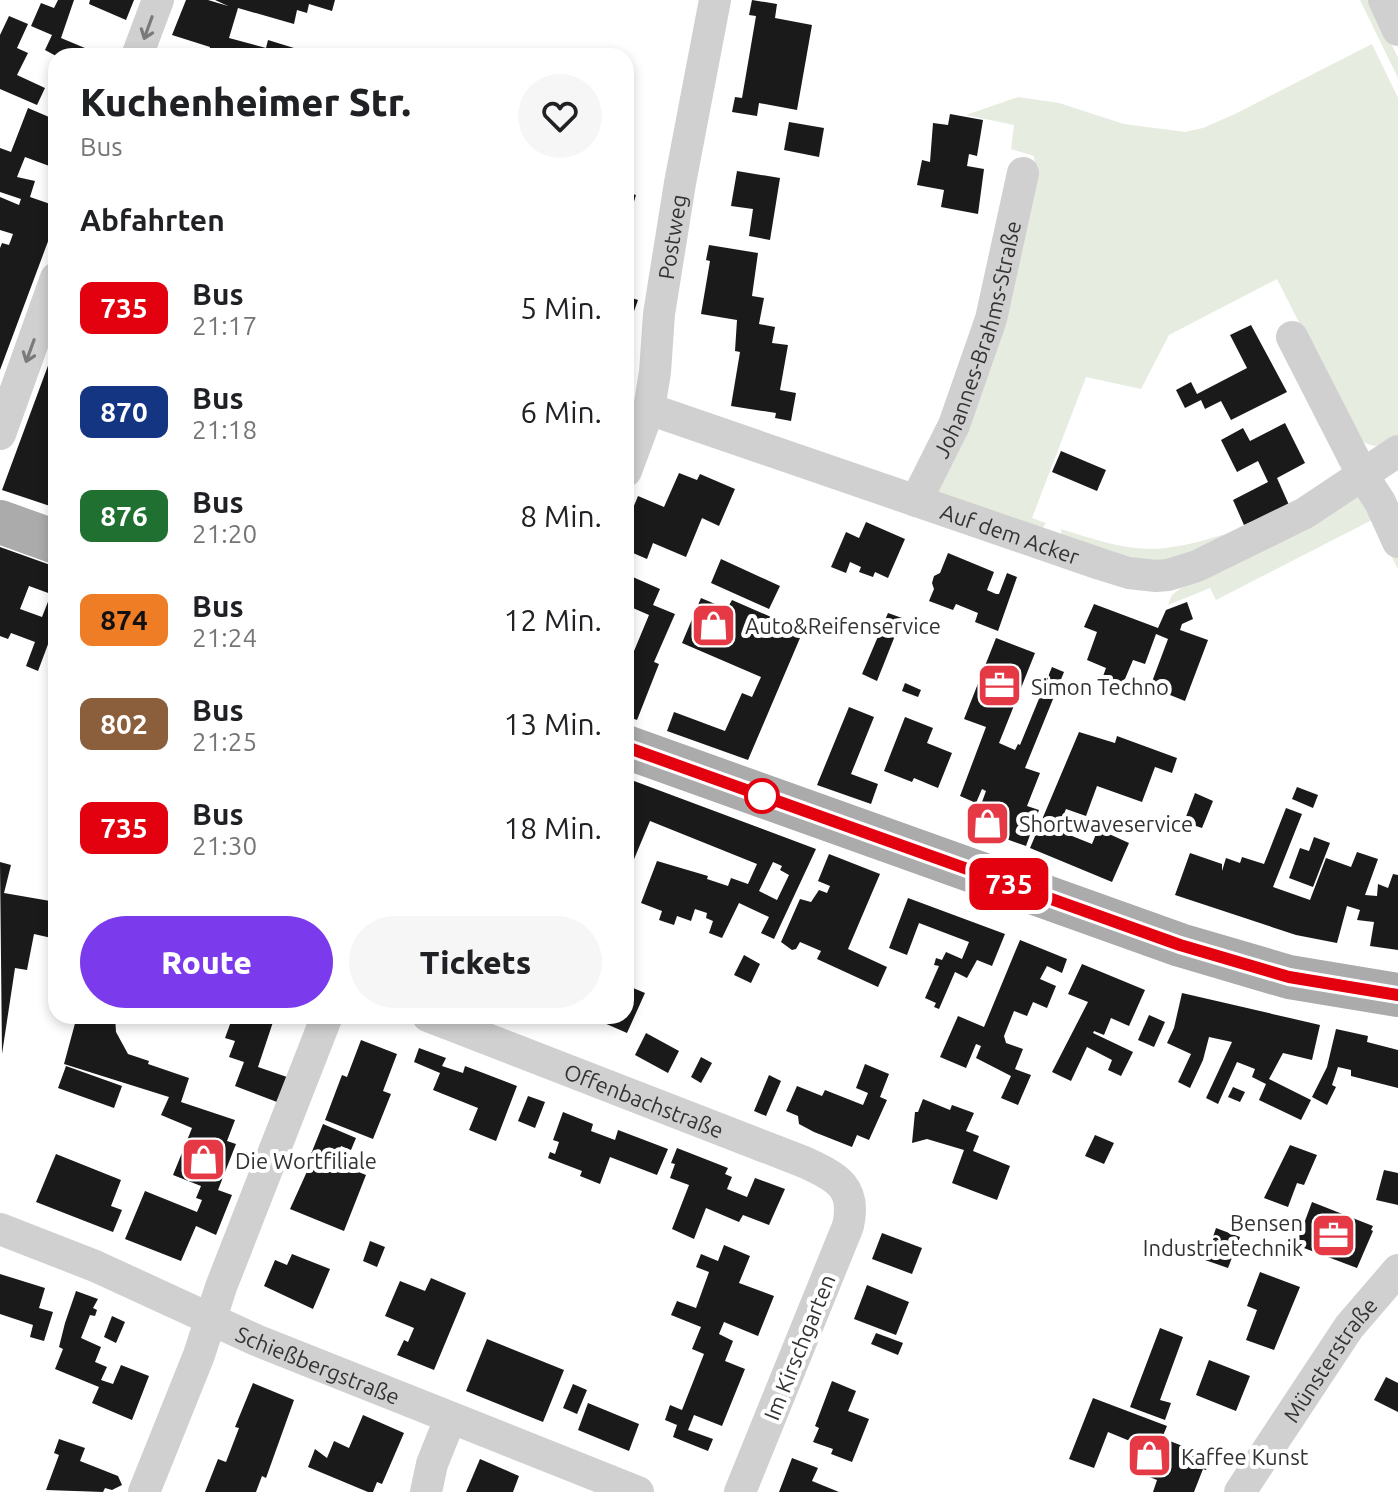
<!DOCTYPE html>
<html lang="de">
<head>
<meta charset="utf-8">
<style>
  :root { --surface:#fff; --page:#f6f6f6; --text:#202124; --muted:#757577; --accent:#7c3aed }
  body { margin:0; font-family:Ubuntu,sans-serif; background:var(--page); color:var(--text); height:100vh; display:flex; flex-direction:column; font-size:30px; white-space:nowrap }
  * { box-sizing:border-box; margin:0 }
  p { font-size:26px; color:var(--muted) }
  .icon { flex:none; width:44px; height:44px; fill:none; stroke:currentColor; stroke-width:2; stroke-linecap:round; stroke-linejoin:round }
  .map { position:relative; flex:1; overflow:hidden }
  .details { position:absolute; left:48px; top:48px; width:586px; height:976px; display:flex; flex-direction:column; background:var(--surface); border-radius:24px; box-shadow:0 4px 12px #0003 }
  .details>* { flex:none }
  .badge { padding:0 16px; border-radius:12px; font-size:28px; line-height:52px }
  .map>.badge { position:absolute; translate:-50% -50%; box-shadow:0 0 0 4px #fff }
  h2 { padding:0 32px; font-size:30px; line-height:72px }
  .round { display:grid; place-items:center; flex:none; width:84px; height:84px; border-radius:42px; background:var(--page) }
  .overview { display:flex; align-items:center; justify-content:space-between; height:136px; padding:0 32px }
  h1 { font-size:38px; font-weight:800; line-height:60px }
  .primary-button { display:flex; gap:16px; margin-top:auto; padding:16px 32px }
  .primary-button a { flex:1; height:92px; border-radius:48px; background:var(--accent); color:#fff; font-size:32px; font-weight:800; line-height:92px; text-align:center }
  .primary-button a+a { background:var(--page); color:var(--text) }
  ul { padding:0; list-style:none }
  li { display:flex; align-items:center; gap:24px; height:104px; padding:0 32px }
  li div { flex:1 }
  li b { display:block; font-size:30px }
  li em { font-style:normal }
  li .badge { min-width:88px; font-weight:700; text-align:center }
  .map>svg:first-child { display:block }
</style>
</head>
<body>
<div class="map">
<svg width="1398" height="1492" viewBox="0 0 1398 1492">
  <rect width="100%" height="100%" fill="#fff"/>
  <g fill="#e6ecdf">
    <path d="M1360,0H1371L1398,58V78Z"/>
    <path d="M1372,44L1398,98V438C1378,447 1370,451 1355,433L1277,279L1169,335L1141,389L1086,377L1032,518L1046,523L1042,529L936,491L1036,176L1034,156L1011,149L1014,125L966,115L1018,97L1059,103L1124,124L1185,132L1203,128L1235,114Z"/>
    <path d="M1352,497H1359L1398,557V569L1372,520L1216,600L1210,588L1168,605L1172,595L1181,588Z"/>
    <path d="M1061,529C1139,554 1156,556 1235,531L1236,540L1153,563L1062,537Z"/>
  </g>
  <g fill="#1a1a1a" fill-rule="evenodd">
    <path d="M58,0H74L61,38L104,56H82L69,51L67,56H56L45,50L52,35L31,26L41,3L54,8Z"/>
    <path d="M90,0H134L126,20L89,4Z"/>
    <path d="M186,0H208L228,6L215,0H335L332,11L309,4L307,13L297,10L294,24L238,8L229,38L266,48L268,40L307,52L305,56H208L210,47L172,35Z"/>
    <path d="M752,0L777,4L775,18L812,25L797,110L759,103L757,116L732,112L735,97L742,98L748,63L756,16L749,15Z"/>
    <path d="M9,16L28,24L17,48L28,53L17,75L45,88L37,105L0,89V35Z"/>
    <path d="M167,48L191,55V56H163Z"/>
    <path d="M28,108L56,120V157L52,167L25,157L17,177L35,181L30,197L56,206V220L0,370V248L2,243L9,245L13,234L0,230V197L19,205L21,199L0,192V148L11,152Z"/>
    <path d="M950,114L983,120L977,156L969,154L967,166L984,169L978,214L941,207L944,190L917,185L922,160L930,162L933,123L948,125Z"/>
    <path d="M789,122L824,128L819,157L784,150Z"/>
    <path d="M737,171L780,178L770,240L749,236L753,209L731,206Z"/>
    <path d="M626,192L636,195L627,225H626Z"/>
    <path d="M709,245L758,253L752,296L764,298L759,324L775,327L772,343L788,345L780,390L796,393L791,421L775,418L776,413L731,406L740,352L735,351L737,320L701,314L710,261L706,260Z"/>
    <path d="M626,296L638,300L633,314L626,311Z"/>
    <path d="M1251,325L1287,392L1231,420L1221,401L1205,409L1201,400L1185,408L1176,390L1191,382L1197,394L1247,368L1230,335Z"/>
    <path d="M56,344L55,454L56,508L2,490Z"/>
    <path d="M1285,423L1305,463L1277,478L1289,505L1244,525L1233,500L1268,482L1258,461L1237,472L1221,440L1243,428L1250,441Z"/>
    <path d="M1061,451L1106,470L1097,491L1052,472Z"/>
    <path d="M679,473L697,480L700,474L735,489L719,526L702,518L686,557L653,543L647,559L626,550V525L638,496L664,507Z"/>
    <path d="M866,522L905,539L888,578L875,572L873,577L859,572L861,567L850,562L846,573L831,567L846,532L859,538Z"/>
    <path d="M0,547L56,567V623L38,671L26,666L35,642L11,633L8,639L0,636ZM29,586L51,594L42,617L20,609Z"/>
    <path d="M948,553L994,572L987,590L996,594H999L1007,573L1017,577L998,631L975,622L978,613L956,604L953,610L929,601L934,589L932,583L934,576L940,573Z"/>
    <path d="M721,559L780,586L769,609L711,583Z"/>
    <path d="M626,574L660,589L653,605L675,614L654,662L659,664L637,720L626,716V648L634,651L649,615L626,605Z"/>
    <path d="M701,598L727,609L732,600L803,631L748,760L667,731L674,712L725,731L742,693L752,697L761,677L682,643Z"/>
    <path d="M1187,602L1193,619L1182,624L1180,630L1208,640L1185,701L1150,687L1168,639L1156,634L1145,664L1133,660L1122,686L1102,679L1106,668L1087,660L1097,632L1084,627L1094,604L1158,628L1166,610Z"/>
    <path d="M888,613L902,618L877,681L862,674Z"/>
    <path d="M996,638L1035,653L999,743L1015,750L1018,744L1020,745L1052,667L1064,672L1025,768L1040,773L1027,806L1039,810L1026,846L973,827L986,791L982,789L976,803L960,796L986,727L964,719Z"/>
    <path d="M905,683L921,690L918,697L902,691Z"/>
    <path d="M849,707L874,717L851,774L878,784L871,804L817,785Z"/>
    <path d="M905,717L933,728L927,743L952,753L938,788L914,778L912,782L884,771Z"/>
    <path d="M1079,732L1115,743L1117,736L1177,758L1172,773L1155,767L1142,802L1097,786L1086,816L1066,809L1057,830L1092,844L1098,829L1129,843L1112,882L1030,848Z"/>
    <path d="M626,778L816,849L774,939L761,933L769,917L739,903L722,938L709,933L713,921L706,918L707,913L695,909L691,921L677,916L674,925L659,920L662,911L641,903L657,861L708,876L707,879L728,886L731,878L748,884L757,864L650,821L632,864L626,862V824L632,810L626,807ZM773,862L782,866L780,870L789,875L777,900L759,891Z"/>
    <path d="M1297,787L1318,795L1313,808L1292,799Z"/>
    <path d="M1195,793L1213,801L1202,828L1184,822Z"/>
    <path d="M1286,808L1302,814L1273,887L1310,900L1326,858L1351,867L1357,852L1378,859L1365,895L1377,896L1378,884L1388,888L1393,874L1398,875V950L1370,946L1374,922L1357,920L1360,910L1347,906L1337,943L1296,935L1175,895L1190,853L1222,864V871L1226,858L1240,863L1242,857L1264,864Z"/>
    <path d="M1314,837L1330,843L1313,887L1289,878L1300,848L1309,851Z"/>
    <path d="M829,854L880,874L848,949L887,967L878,987L817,959L821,951L800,942L796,949L792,950L781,942L800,899L811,902L819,890L827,893L830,886L818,881Z"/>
    <path d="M0,862L11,865L4,893L56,902V939L34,934L27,970L15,968L2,1054Z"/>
    <path d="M908,898L1005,934L992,966L977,960L967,978L955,972L939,1009L934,1007L936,1003L925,998L939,966L934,965L936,958L942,960L946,952L962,959L969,942L919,923L907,955L889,948Z"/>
    <path d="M1020,940L1067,959L1062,973L1047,966L1040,979L1056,986L1047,1008L1033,1002L1027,1016L1014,1011L1004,1036L1006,1043L1023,1049L1015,1069L1031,1075L1018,1105L1001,1098L1011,1076L976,1058L981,1046L976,1044L966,1068L940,1057L958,1016L984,1027Z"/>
    <path d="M744,955L760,964L751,983L734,975Z"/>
    <path d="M1082,964L1145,990L1129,1026L1111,1018L1104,1035L1094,1031L1093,1033L1133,1052L1121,1076L1108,1070L1112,1060L1087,1047L1071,1081L1052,1072L1088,1002L1068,994Z"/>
    <path d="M626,985L645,993L627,1033L595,1019L597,1016H626Z"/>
    <path d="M1182,993L1320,1025L1312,1060L1283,1053L1269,1079L1311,1100L1301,1120L1259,1100L1266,1084L1252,1077L1255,1069L1237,1062L1218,1104L1206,1098L1232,1042L1209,1037L1203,1060L1190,1088L1178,1082L1191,1054L1167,1043L1174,1028Z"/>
    <path d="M1149,1015L1165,1022L1154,1047L1138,1040Z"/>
    <path d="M77,1016H115L116,1032L128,1054L149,1061L148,1064L189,1078L181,1102L235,1120L227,1141L236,1144L218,1190L232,1195L216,1235L196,1226L181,1261L125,1239L145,1191L197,1212L202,1200L196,1198L201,1186L173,1175L192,1128L161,1115L169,1097L64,1064Z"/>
    <path d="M233,1016H275L258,1067L287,1077L277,1102L235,1086L244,1062L229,1057L235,1041L225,1038Z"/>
    <path d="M1336,1029L1368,1036L1367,1042L1398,1050V1088L1351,1076V1070L1338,1067L1332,1085L1336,1087L1327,1105L1312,1097L1327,1067Z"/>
    <path d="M646,1033L679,1051L668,1073L635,1055Z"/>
    <path d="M361,1040L397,1054L383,1091L391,1094L373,1139L325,1120L342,1075L347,1077Z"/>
    <path d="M419,1048L446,1058L442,1066L463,1073L465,1066L517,1086L496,1141L469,1130L478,1108L433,1090L440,1073L414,1062Z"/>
    <path d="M701,1057L712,1063L701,1083L691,1077Z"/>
    <path d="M865,1064L889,1074L880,1097L887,1100L869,1140L857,1135L852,1147L814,1132L799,1124L798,1116L786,1111L797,1086L822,1096L825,1090L863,1105L868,1093L856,1088Z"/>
    <path d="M66,1066L122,1086L114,1108L58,1088Z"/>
    <path d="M769,1075L781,1081L766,1116L754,1111Z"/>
    <path d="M1233,1087L1245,1092L1240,1102L1228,1097Z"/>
    <path d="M528,1096L545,1102L535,1128L518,1121Z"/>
    <path d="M923,1099L950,1110L952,1105L974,1113L966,1131L979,1136L973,1151L1010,1166L997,1200L952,1183L964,1150L927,1139L912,1143L915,1112H918Z"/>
    <path d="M563,1112L593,1124L591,1131L615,1140L618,1130L668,1149L657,1175L610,1157L600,1184L580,1176L582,1171L548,1158L550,1152L555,1154L559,1142L553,1140Z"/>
    <path d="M323,1124L356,1138L351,1150L341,1146L334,1162L366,1175L344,1231L290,1209L314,1156L311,1154Z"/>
    <path d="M1095,1135L1114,1143L1104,1164L1085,1156Z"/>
    <path d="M1290,1145L1317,1155L1304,1185L1297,1183L1288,1207L1264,1198Z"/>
    <path d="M677,1148L728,1168L725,1174L732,1177L727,1189L747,1197L755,1178L785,1189L769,1225L743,1215L739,1222L706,1208L694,1239L672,1229L689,1185L670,1178L675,1164L671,1163Z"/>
    <path d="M56,1154L121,1180L111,1206L122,1210L113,1232L36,1202Z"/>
    <path d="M1384,1170L1398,1173V1205L1376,1200Z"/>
    <path d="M1312,1202L1373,1226L1371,1230L1373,1231L1357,1268L1296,1245Z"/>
    <path d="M1216,1228L1240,1237L1228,1268L1205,1260Z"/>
    <path d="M882,1233L922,1248L912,1274L872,1259Z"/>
    <path d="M370,1241L385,1247L377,1267L363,1261Z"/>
    <path d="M724,1245L750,1256L739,1283L774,1296L758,1336L724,1322L719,1334L733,1341L725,1361L745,1369L722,1426L694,1415L688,1430L713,1439L708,1451L673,1437L677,1425L665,1420L670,1405L682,1410L704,1354L692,1349L701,1327L671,1315L677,1301L696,1308L709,1272L696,1267L701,1254L718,1261Z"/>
    <path d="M292,1254L330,1269L313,1309L264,1286L275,1260L287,1265Z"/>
    <path d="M1260,1272L1300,1287L1274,1350L1246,1340L1257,1310L1247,1306Z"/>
    <path d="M0,1274L45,1288L39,1308L53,1312L44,1341L30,1337L33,1325L0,1314Z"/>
    <path d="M431,1278L466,1293L434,1370L397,1355L404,1340L408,1342L414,1328L385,1316L400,1281L425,1291Z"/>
    <path d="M867,1285L909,1302L896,1335L854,1319Z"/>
    <path d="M76,1291L98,1299L93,1308L97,1310L95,1316L90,1315L81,1338L101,1347L95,1362L107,1367L101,1380L113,1384L121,1365L149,1376L132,1420L92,1403L99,1387L55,1369L63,1349L59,1347L65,1323Z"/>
    <path d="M112,1316L125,1322L116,1343L104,1337Z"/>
    <path d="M1160,1328L1183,1337L1160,1400L1171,1403L1165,1420L1130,1407Z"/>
    <path d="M876,1333L903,1343L898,1355L871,1344Z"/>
    <path d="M487,1339L564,1370L543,1422L466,1391Z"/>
    <path d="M1209,1360L1250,1376L1236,1411L1196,1395Z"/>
    <path d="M1386,1377L1398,1383V1412L1374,1400Z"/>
    <path d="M832,1381L856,1391L848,1411L869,1419L852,1462L831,1454L833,1449L813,1442L819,1428L815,1426Z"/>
    <path d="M253,1383L294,1400L266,1478L262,1476L256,1492H205L218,1459L226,1462L239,1428L235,1427Z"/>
    <path d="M573,1384L587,1390L577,1414L563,1408Z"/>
    <path d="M1093,1398L1167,1426L1162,1438L1211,1457L1206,1470L1203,1469L1194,1492H1153L1157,1480L1132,1470L1142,1446L1108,1432L1094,1468L1069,1459Z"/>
    <path d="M588,1403L639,1424L629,1451L578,1430Z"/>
    <path d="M363,1415L404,1433L382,1484L377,1482L373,1492H368L308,1467L315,1449L327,1458L334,1441L349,1448Z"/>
    <path d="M59,1439L85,1448L80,1461L118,1476L122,1485L112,1490L105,1488L103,1492L46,1490L59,1455L54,1453Z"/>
    <path d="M792,1458L818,1468L812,1481L839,1492H779Z"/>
    <path d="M480,1459L519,1476L513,1492H466Z"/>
  </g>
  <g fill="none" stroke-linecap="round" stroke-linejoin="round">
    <g stroke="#d0d0d0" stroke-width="32">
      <path d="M1384,0L1398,30"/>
      <path d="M137,56L158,0"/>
      <path d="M1292,337L1363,476L1380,502L1398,542"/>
      <path id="s1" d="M649,409L1100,564L1129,573L1156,576L1168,575L1197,566L1305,513L1398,451"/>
      <path d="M0,434L56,278"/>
      <path id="s2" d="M626,471L649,409L655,372L659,314L680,183L715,0"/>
      <path id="s3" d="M916,501L954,425L991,319L1023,173"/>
      <path id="s4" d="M428,1016L804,1162C836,1177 857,1186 848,1226L740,1492"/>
      <path id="s5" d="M0,1229L95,1266L256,1340L638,1492"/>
      <path d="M144,1492L199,1355L221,1287L327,1016"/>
      <path d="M426,1492L432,1464L450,1419"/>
      <path id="s6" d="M1240,1492L1349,1327L1398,1270"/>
    </g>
    <g stroke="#ababab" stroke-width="44">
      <path d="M0,522L56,542"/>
      <path d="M626,747L1180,945L1289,977L1398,995"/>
    </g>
  </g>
  <defs><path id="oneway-shaft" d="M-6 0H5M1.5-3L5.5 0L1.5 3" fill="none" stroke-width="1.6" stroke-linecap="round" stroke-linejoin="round" transform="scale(2)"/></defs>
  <g stroke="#7a7a7a">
    <use href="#oneway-shaft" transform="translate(148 28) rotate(110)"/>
    <use href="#oneway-shaft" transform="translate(30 351) rotate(110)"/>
  </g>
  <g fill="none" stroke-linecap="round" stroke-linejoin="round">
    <defs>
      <path id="line" d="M626,747L1180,945L1289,977L1398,995"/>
    </defs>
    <use href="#line" stroke="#fff" stroke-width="18"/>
    <use href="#line" stroke="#e3000f" stroke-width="12"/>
  </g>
  <defs>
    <symbol id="shop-square" viewBox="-11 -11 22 22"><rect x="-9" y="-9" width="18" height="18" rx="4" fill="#e63946" stroke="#fff"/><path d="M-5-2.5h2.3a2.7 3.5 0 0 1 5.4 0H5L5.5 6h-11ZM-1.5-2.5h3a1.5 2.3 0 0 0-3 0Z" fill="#fff"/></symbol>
    <symbol id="office-square" viewBox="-11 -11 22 22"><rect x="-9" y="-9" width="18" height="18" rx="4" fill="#e63946" stroke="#fff"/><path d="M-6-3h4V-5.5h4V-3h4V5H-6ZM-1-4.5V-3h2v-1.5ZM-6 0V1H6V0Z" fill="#fff"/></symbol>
  </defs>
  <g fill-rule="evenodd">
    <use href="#shop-square" x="688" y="600" width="51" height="51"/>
    <use href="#office-square" x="974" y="660" width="51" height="51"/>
    <use href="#shop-square" x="962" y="798" width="51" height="51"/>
    <use href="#shop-square" x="178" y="1134" width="51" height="51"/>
    <use href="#office-square" x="1308" y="1210" width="51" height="51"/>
    <use href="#shop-square" x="1124" y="1430" width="51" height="51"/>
  </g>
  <circle fill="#fff" stroke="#e3000f" stroke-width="4" cx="762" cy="796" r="16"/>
  <g text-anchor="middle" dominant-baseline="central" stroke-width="8" stroke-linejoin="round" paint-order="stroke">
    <g font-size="22" fill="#333" stroke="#fff">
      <text stroke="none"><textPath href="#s2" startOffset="240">Postweg</textPath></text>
      <text stroke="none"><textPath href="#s3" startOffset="174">Johannes-Brahms-Straße</textPath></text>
      <text stroke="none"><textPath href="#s1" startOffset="382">Auf dem Acker</textPath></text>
      <text stroke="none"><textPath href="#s4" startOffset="232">Offenbachstraße</textPath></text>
      <text transform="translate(799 1347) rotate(-68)">Im Kirschgarten</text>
      <text stroke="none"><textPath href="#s6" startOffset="160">Münsterstraße</textPath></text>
      <text stroke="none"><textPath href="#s5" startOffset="346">Schießbergstraße</textPath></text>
    </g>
    <g font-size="22" fill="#333" stroke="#fff" text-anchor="start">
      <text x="745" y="625">Auto&amp;Reifenservice</text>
      <text x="1031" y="686">Simon Techno</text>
      <text x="1019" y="823">Shortwaveservice</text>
      <text x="235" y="1160">Die Wortfiliale</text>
      <text x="1303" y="1222" text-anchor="end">Bensen<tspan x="1303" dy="25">Industrietechnik</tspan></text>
      <text x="1181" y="1456">Kaffee Kunst</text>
    </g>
  </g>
</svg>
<b class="badge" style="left:1009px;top:884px;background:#e3000f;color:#fff">735</b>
<section class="details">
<div class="overview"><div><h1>Kuchenheimer Str.</h1><p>Bus</p></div><a class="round"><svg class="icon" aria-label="heart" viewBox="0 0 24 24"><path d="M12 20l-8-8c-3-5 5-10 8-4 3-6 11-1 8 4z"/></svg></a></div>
<h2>Abfahrten</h2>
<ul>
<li><span class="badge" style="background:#e3000f;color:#fff">735</span><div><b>Bus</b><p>21:17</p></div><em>5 Min.</em></li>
<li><span class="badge" style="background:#143582;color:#fff">870</span><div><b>Bus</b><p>21:18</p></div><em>6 Min.</em></li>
<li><span class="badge" style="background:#207031;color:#fff">876</span><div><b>Bus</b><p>21:20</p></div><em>8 Min.</em></li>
<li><span class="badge" style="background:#ef7d26;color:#111">874</span><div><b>Bus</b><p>21:24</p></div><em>12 Min.</em></li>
<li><span class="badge" style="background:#8b5e3c;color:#fff">802</span><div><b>Bus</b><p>21:25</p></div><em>13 Min.</em></li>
<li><span class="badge" style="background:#e3000f;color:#fff">735</span><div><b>Bus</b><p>21:30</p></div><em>18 Min.</em></li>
</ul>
<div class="primary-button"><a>Route</a><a>Tickets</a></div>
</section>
</div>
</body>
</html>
